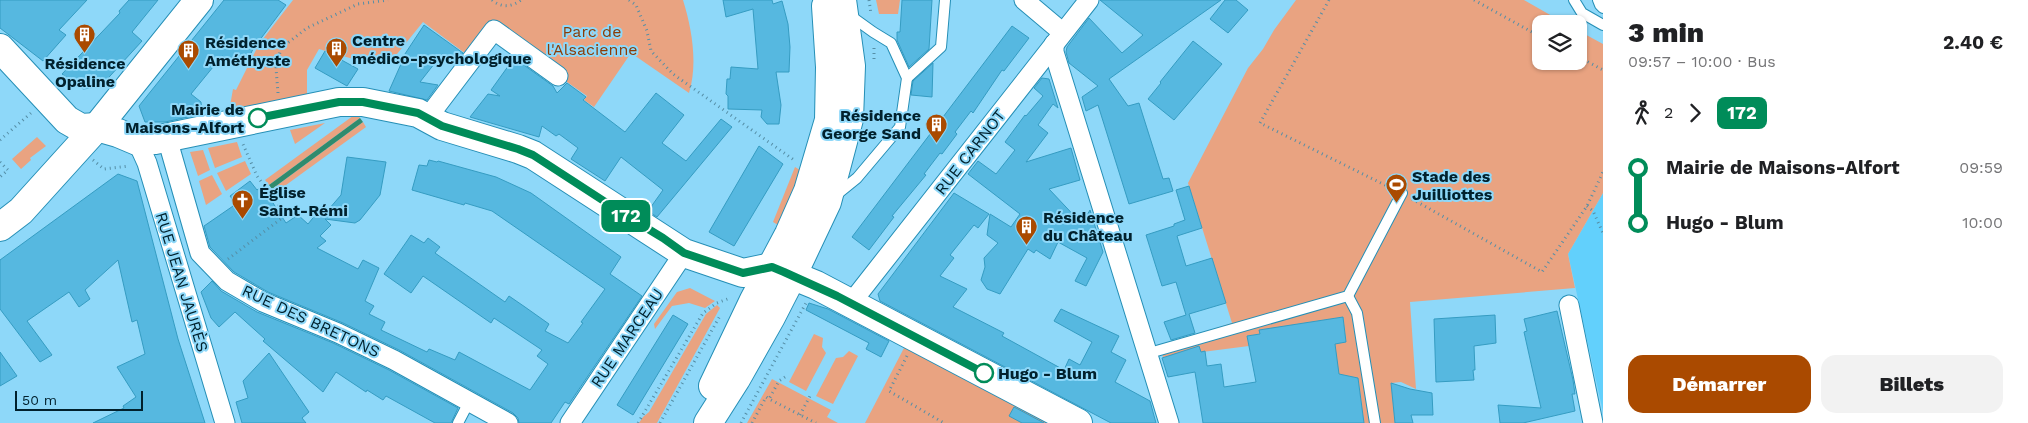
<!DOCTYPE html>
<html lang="fr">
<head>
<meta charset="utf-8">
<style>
  :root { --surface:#fff; --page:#f2f2f2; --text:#202124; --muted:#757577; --accent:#aa4a00 }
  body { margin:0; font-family:"Work Sans",sans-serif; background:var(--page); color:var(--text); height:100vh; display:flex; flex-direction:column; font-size:19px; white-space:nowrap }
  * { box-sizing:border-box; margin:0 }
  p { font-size:16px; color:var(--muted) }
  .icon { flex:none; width:28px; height:28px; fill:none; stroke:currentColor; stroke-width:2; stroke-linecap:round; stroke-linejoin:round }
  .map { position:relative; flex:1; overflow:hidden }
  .panel { display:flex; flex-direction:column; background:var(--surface); width:425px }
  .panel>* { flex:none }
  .badge { padding:0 10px; border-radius:8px; font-size:18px; line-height:32px }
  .fabs { position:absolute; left:1532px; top:15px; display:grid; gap:10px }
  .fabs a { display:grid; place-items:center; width:55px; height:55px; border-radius:10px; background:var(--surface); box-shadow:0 1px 4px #0004; font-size:25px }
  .scale { position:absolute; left:15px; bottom:12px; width:128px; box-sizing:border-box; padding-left:5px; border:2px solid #01212d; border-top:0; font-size:14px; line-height:18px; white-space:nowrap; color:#01212d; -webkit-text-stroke:4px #8ed8f9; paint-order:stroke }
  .map>.badge { position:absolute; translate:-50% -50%; box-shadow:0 0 0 2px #fff }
  .legs { display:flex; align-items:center; gap:8px; height:55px; padding:0 25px; font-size:16px }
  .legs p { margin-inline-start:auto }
  .headline { display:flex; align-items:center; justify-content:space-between; height:85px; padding:0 25px }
  h1 { font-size:28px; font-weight:800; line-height:38px }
  .primary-button { display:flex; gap:10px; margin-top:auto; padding:10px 25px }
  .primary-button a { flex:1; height:58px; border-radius:15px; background:var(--accent); color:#fff; font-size:20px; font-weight:800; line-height:58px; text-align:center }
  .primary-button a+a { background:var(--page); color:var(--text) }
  ul { padding:0 25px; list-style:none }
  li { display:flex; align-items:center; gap:18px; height:55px; font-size:19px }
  li i { display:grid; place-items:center; width:8px; height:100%; margin:0 6px; background:currentColor }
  li i::after { content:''; width:12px; height:12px; margin:-6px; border:4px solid; border-radius:50%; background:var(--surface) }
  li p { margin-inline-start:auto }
  li:first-child i { background:linear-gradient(#0000 50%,currentColor 0) }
  li:last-child i { background:linear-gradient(currentColor 50%,#0000 0) }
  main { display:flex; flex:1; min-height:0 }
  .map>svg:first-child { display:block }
</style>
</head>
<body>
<main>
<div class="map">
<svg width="1603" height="423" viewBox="0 0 1603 423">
  <rect width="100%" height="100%" fill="#8ed8f9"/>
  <path fill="#62d0fc" d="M1603,193V412L1568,254Z"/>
  <g fill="#e9a381">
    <path d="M293,0H683C692,29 698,64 689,93L631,53L594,107L584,100L587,96L567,82L565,69L518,42L493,23L466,54L423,22L397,54L360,61L319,49L307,70V98L229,115L227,107L230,106L233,89L236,90L259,44Z"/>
    <path d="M876,0H900L898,14H879Z"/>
    <path d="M1296,0H1524L1566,24H1541V61H1579V31L1603,44V193L1568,254L1575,288L1410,302L1416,389L1401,382L1391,383L1395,423H1364L1358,378L1339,374L1323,346L1346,342L1343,317L1306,323L1307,326L1247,336L1249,346L1163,357L1160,346L1232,323L1188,183L1248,68L1263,49L1274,30Z"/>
    <path d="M357,113L360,118L269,185L265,180Z"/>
    <path d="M363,122L366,127L275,193L272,189Z"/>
    <path d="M325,123L295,144L290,130Z"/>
    <path d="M37,137L46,146L30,158L31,160L21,169L12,159Z"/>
    <path d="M237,142L242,157L215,168L208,148Z"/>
    <path d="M203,150L210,170L198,176L190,152Z"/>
    <path d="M245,161L251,174L226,191L217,173Z"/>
    <path d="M795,167L800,170L793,191L797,196L783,228L773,222Z"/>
    <path d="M212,175L222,194L206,205L199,181Z"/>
    <path d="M690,288L715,301L705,308L689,303L672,306L655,329L654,324L677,292Z"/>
    <path d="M717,305L720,308L657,423H639L643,417L649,412L706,314Z"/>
    <path d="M814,334L823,338L822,347L826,353L806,391L789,382Z"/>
    <path d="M905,346L1053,423H865Z"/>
    <path d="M849,351L858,356L833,404L816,396L836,358L843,357Z"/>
    <path d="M772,379L831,410L827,417L838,423H747Z"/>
  </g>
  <path fill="#308b6d" d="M360,118L363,122L272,189L269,185Z"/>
  <g fill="#56b8e0" stroke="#359cc2">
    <path d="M0,0H87L59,30L66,35L43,61L0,28Z"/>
    <path d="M129,0H158L132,32L142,41L100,87L83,89L62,74L120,13L119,11Z"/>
    <path d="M224,0H278L286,5L253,49L245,66L222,56L191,94L201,102L202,114L165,122H145L139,106Z"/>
    <path d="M723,0H772L773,4L782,1L788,24L790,47L789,72H776L781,105L779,124H767L761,117L762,110L728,109V96L726,94L727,79H730L731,67L758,69L753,9L726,17Z"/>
    <path d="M902,0H932L929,49L909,67L897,40V32H900Z"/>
    <path d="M1100,0H1221L1109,79L1128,106L1139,103L1163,179L1169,178L1173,191L1129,204L1098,105L1086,111L1082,97L1098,86L1069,63L1066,52L1067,47L1089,18L1122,53L1143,35Z"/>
    <path d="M1225,0H1236L1248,10L1228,33L1210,19Z"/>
    <path d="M424,25L463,53L455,63L442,54L420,82L438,85L427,100L389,91L401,64L399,63Z"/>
    <path d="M1012,26L1029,38L1004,71L1002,70L973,113L971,111L955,132L957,134L942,154L940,153L924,174L926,175L892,216L894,217L869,250L852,237Z"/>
    <path d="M1193,41L1222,64L1174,120L1148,99L1161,83L1160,82Z"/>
    <path d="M325,51L358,69L347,86L315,68Z"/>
    <path d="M514,58L553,86L557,93L567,83L586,97L583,100L625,132L656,93L684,115L662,143L686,161L721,119L732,127L657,217L648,211L663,190L621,157L605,181L571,159L578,148L559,134L556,136L542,126L539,137L470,117L488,94L500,96L491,90Z"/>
    <path d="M933,63L932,97L911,95L913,81Z"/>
    <path d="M1042,78L1049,79L1058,108L1053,104L1038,125L1048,133L1026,162L1071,148L1080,180L1049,189L1082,224L1090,210L1103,252L1086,286L1075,281L1087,258L1058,242L1050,259L1036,250L1034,253L1028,249L1000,294L987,289L981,280L985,267L984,258L998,243L987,235L990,214L1011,227L1020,214L968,174L978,161L996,174L1015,150L1005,142L1025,115L1026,116L1043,96L1034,88Z"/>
    <path d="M759,146L783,164L734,246L709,232Z"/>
    <path d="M347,157L386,162L380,195L360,220L355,223L325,219L331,225L320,236L326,241L317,248L358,269L363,260L379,268L365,301L374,306L369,314L385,322L381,330L427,352L429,349L455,360L459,352L530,390L548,364L537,356L542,350L494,318L491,323L423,276L411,293L384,274L407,241L411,235L424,243L428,238L440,247L435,253L505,302L509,296L525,307L549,324L545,331L568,343L583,323L581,322L605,289L492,211L465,203L464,205L412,190L419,165L427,166L429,160L437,162L438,161L496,177L531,193L621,257L610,274L642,296L569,404L565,402L551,423H519L518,418L513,413L399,350L343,323L268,292L234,272L210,247L204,226L236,204L230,196L250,181L257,190L262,186L286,223L298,215L308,224L317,213L322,217L341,195Z"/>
    <path d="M118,174L137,181L178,339L205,423H93L124,408L123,406L136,397L117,367L145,354L137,320L132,322L118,260L85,290L90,299L79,307L69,292L27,321L52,355L40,362L0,309V260Z"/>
    <path d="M1189,186L1202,228L1177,236L1186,266L1212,258L1226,303L1189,314L1195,333L1171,340L1164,322L1186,315L1176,282L1162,286L1146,235L1174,226V224L1185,220L1176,190Z"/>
    <path d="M954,193L989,214L978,228L974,225L950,255L954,258L940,276L967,289L953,307L1004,333L1002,336L1064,370L1069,359L1080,365L1092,342L1054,321L1061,309L1119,336L1111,352L1126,360L1115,382L1150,401L1156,423H1111L880,301L878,294Z"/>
    <path d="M212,281L221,291L257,312L333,343L389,370L458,408L451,423H435L386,396L383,400L367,390L366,392L336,372L323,392L263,341L265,339L235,312L219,327L211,318L201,292Z"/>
    <path d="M809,303L828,309L889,341L881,357L866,349L869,343L806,310Z"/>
    <path d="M1557,311L1573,380L1575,394H1572L1575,411L1523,423H1500L1498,405L1541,408L1524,332L1527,331L1524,319Z"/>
    <path d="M673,315L688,324L633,415L617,405Z"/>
    <path d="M1495,315L1496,343L1474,346L1475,370H1473L1474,380L1436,382L1434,319Z"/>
    <path d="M1343,317L1346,342L1335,344L1339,374L1358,378L1364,423H1203L1195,372L1168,377L1162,358L1199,346L1201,352L1205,351L1207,366L1221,364L1224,387L1256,382L1247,336L1260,334L1259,330Z"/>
    <path d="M0,352L17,376L0,386Z"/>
    <path d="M269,353L309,412L302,418L306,423H242L236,402L248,398L243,381Z"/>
    <path d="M1391,383L1410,389L1432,393L1433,415H1411L1413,423H1395Z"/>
    <path d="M1014,407L1044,423H1022L1009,416Z"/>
  </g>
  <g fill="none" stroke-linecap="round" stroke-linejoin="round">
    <defs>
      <g id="lane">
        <path d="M1574,0L1582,13L1603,25"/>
        <path d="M1598,0L1600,5L1603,8"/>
        <path d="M907,78L941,47L945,0"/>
        <path d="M836,195L857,178L900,127L907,78L891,43L873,32L848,14"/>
        <path d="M1348,296L1357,313L1375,423"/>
        <path d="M1146,354L1348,296L1402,193"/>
        <path d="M458,423L469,402"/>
      </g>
      <g id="street">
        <path d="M1024,0L1062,32"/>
        <path d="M1054,44V52L1169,423"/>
        <path d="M428,117L494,30L558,76"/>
        <path d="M167,138L200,253L227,281L263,302L338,333L394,360L508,423"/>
        <path d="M137,141L147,163L225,423"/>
        <path d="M851,303L1089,0"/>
        <path d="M1569,305L1593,423"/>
        <path d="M570,423L684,253"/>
      </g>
      <g id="secondary">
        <path d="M0,48L67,120L81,128L97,127L118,133L137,141L155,140L339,102H363L418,113L442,126L518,149L533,155L684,253L743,273L772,267L816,285L1078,423"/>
        <path d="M0,227L21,211L97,127L199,0"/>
      </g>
      <g id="primary">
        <path d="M713,386L754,300L789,234L808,191L829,120L830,67L826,6"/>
        <path d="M708,423L736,379L771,317L792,276L827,202L849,119L851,66L842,0"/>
      </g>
    </defs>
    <use href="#lane" stroke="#258fb6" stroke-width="12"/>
    <use href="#street" stroke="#258fb6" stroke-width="21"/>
    <use href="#secondary" stroke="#258fb6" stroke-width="30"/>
    <use href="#primary" stroke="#258fb6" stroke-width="30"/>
    <g stroke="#558ea6" stroke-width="3" stroke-dasharray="1 4" stroke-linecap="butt">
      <path d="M492,0C501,8 512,7 521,0"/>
      <path d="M629,0L636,5L647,31L651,51L673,74L794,160L793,162"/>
      <path d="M869,0L871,14"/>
      <path d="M1329,0L1260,123L1391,188"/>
      <path d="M1474,0L1541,37"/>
      <path d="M874,48V62"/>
      <path d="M1579,57L1603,70"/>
      <path d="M278,93L276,68L281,48L307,28L358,4L388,0"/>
      <path d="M0,140L31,113"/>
      <path d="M93,160L104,169L129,166"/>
      <path d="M0,162L8,170L0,177"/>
      <path d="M1412,199L1542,272L1587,206L1603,172"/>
      <path d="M1587,206L1593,211L1603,233"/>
      <path d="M228,259L286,215L257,176L242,142"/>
      <path d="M907,356L889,391L944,423"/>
      <path d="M785,377L779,381L769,399L816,423"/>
      <path d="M800,415L810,396"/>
      <path d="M638,423L703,313L717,303L730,298"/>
      <path d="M660,423L721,314"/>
      <path d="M741,423L806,303"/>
      <path d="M752,423L766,397L769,399"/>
    </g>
    <use href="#lane" stroke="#fff" stroke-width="10"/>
    <use href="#street" stroke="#fff" stroke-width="19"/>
    <use href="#secondary" stroke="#fff" stroke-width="28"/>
    <use href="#primary" stroke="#fff" stroke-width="28"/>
  </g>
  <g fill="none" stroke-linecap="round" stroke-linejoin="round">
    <defs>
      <path id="line-1" d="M258,118L339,102H363L418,113L442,126L518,149L533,155L630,218L663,238L684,253L743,273L772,267L784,272L837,296L984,373"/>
    </defs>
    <use href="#line-1" stroke="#fff" stroke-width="11"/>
    <use href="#line-1" stroke="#008c59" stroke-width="8"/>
  </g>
  <defs>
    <symbol id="building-pin" viewBox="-11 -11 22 30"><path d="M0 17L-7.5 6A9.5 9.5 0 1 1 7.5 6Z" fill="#aa4a00" stroke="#8ed8f9"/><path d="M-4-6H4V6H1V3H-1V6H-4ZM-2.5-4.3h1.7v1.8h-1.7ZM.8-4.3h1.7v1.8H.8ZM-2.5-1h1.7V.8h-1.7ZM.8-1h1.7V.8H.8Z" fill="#fff"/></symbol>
    <symbol id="stadium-pin" viewBox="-11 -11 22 30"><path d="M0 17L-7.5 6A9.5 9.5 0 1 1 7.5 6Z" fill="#aa4a00" stroke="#8ed8f9"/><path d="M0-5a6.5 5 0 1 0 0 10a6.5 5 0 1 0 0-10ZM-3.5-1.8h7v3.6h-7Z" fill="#fff"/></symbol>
    <symbol id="church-pin" viewBox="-11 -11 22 30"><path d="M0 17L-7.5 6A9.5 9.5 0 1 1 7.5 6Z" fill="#aa4a00" stroke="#8ed8f9"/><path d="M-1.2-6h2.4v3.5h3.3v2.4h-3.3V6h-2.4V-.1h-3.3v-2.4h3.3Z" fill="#fff"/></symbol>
  </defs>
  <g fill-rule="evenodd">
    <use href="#building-pin" x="72" y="22" width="25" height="34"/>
    <use href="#building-pin" x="324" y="36" width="25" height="34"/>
    <use href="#building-pin" x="176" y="38" width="25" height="34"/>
    <use href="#building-pin" x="924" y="112" width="25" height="34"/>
    <use href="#stadium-pin" x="1384" y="172" width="25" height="34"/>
    <use href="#church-pin" x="230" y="188" width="25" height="34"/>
    <use href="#building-pin" x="1014" y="214" width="25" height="34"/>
  </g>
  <g fill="#fff" stroke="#008c59" stroke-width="2.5">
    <circle cx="258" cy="118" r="9"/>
    <circle cx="984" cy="373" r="9"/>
  </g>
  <g text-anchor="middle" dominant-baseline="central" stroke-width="4" stroke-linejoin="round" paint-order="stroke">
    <g font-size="16" fill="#8b3c06" stroke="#8ed8f9">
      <text x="592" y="31">Parc de<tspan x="592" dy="18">l'Alsacienne</tspan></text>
    </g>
    <g font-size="16" font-weight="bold" fill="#01212d" stroke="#8ed8f9" text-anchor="start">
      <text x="352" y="40">Centre<tspan x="352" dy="18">médico-psychologique</tspan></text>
      <text x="205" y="42">Résidence<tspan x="205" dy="18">Améthyste</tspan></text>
      <text x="85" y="63" text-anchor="middle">Résidence<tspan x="85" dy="18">Opaline</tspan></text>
      <text x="921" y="115" text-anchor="end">Résidence<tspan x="921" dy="18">George Sand</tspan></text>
      <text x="1412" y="176">Stade des<tspan x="1412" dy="18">Juilliottes</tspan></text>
      <text x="259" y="192">Église<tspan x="259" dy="18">Saint-Rémi</tspan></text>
      <text x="1043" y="217">Résidence<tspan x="1043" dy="18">du Château</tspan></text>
    </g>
    <g font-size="16" font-weight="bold" fill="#01212d" stroke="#8ed8f9" text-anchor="end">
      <text x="244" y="109">Mairie de<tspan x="244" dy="18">Maisons-Alfort</tspan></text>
      <text x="998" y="373" text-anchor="start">Hugo - Blum</text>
    </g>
    <g font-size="16" fill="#01212d" stroke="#8ed8f9">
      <text transform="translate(970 152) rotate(-52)">RUE CARNOT</text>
      <text transform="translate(182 282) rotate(73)">RUE JEAN JAURÈS</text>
      <text transform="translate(311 321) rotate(25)">RUE DES BRETONS</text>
      <text transform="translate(627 338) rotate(-56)">RUE MARCEAU</text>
    </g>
  </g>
</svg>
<div class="fabs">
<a><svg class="icon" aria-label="layers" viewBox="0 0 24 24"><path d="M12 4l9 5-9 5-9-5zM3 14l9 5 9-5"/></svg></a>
</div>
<div class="scale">50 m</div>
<b class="badge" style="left:626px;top:216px;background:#008c59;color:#fff">172</b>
</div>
<section class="panel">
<div class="headline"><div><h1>3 min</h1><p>09:57 – 10:00 · Bus</p></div><b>2.40 €</b></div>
<div class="legs"><svg class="icon" aria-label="walk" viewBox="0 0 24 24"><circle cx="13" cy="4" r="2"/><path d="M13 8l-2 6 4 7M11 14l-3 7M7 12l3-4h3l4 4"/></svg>2<svg class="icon" aria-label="forward" viewBox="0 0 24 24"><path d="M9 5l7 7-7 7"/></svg><b class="badge" style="background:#008c59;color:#fff">172</b></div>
<ul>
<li><i style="color:#008c59"></i><b>Mairie de Maisons-Alfort</b><p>09:59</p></li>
<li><i style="color:#008c59"></i><b>Hugo - Blum</b><p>10:00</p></li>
</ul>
<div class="primary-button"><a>Démarrer</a><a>Billets</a></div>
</section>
</main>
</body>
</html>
